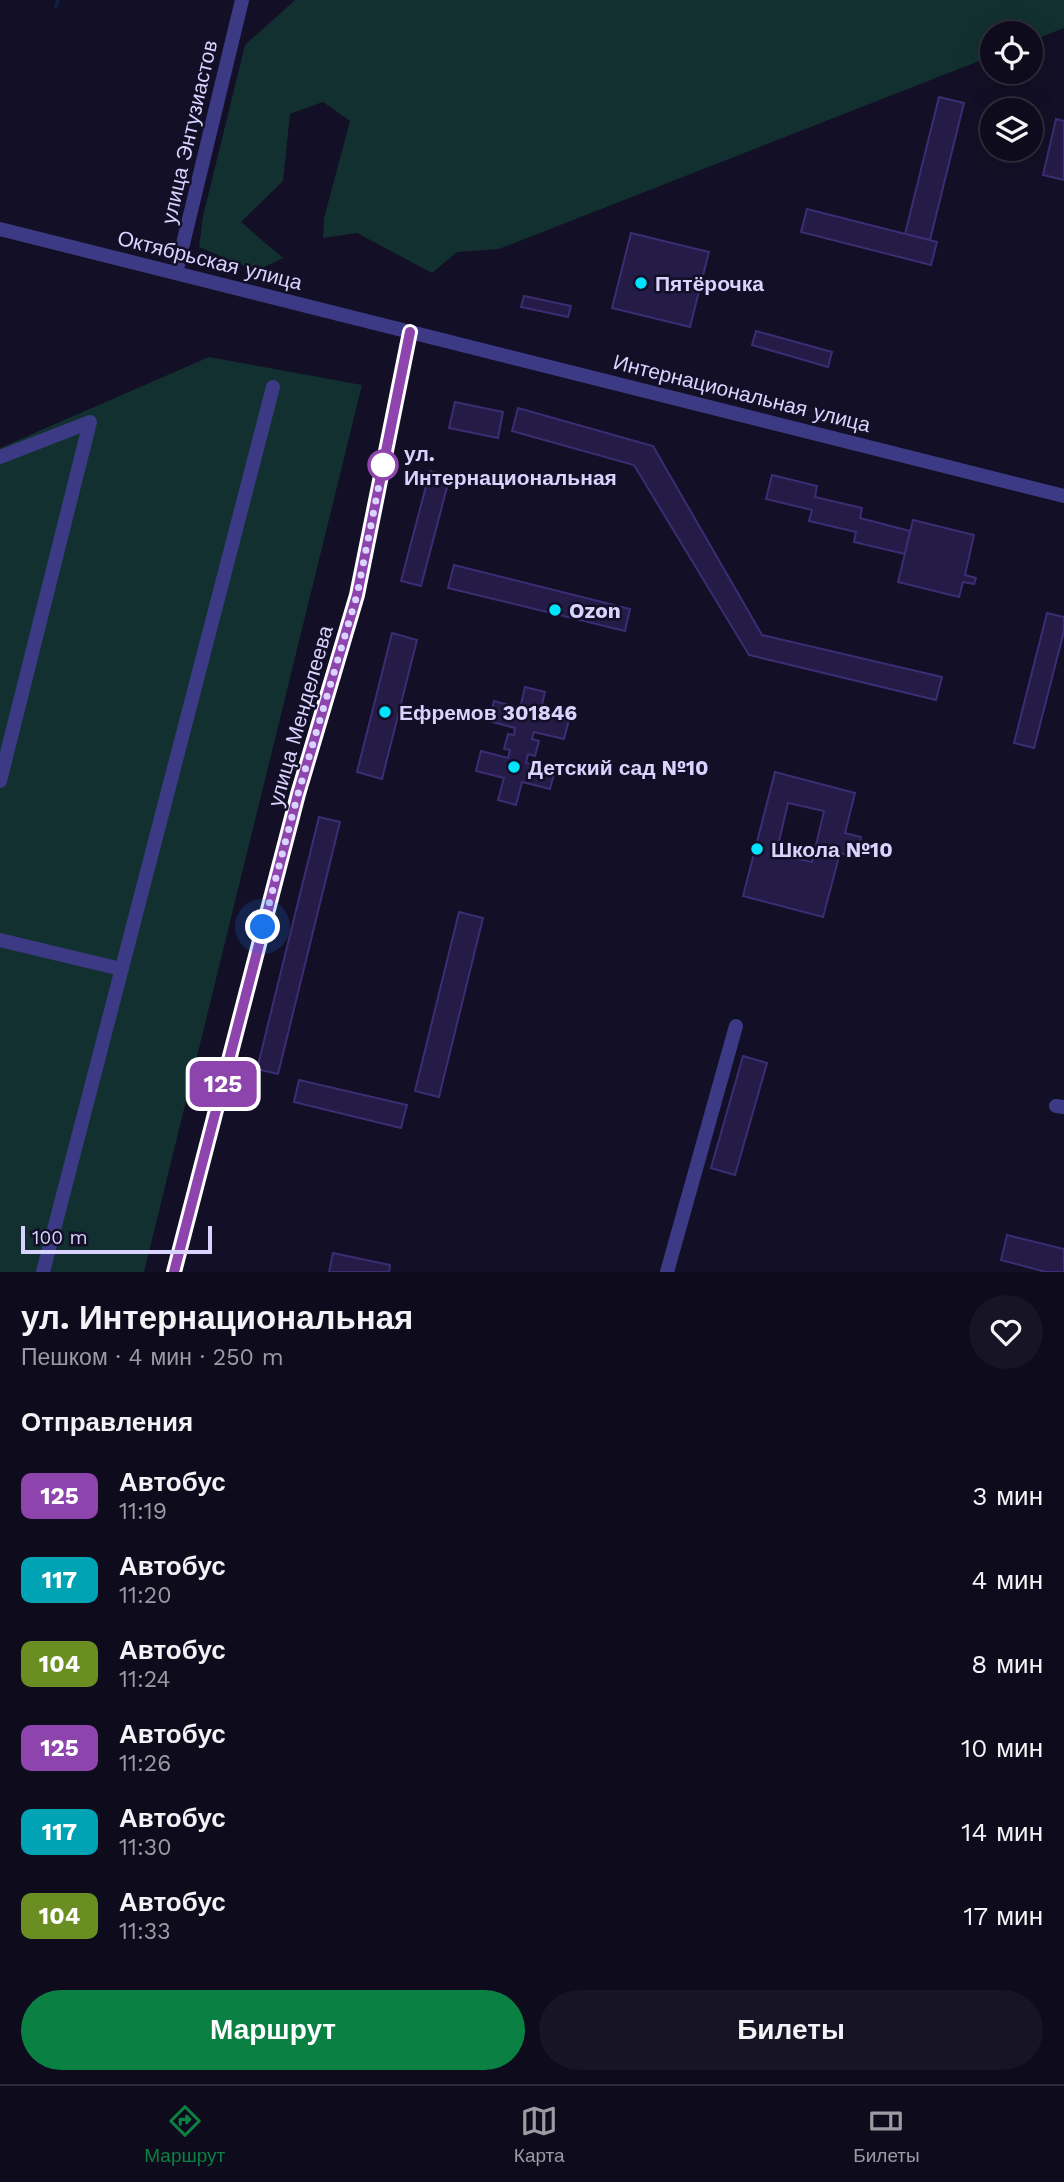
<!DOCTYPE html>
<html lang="ru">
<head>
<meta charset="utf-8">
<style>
  :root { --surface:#0e0b1c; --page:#171425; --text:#f1f3f6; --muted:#9b9ba3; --line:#2e2b3b; --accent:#0b8043 }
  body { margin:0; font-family:"Work Sans",sans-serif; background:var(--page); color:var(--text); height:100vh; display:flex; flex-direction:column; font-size:26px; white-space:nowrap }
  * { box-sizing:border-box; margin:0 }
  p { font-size:23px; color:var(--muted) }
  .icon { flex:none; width:38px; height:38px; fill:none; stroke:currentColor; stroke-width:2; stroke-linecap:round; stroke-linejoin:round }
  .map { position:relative; height:1272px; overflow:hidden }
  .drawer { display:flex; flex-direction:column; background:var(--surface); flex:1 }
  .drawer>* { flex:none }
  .badge { padding:0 14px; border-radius:10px; font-size:24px; line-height:46px }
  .controls { position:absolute; left:980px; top:21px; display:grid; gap:14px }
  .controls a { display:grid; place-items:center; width:63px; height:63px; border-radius:50%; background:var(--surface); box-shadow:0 7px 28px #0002,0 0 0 2px var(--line); font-size:35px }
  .scale { position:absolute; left:21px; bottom:18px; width:191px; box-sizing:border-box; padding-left:7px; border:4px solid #d9d4ff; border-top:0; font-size:19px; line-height:24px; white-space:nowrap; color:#d9d4ff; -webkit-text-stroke:5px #130f26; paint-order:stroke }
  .you { position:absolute; width:35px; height:35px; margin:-18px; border:5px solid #fff; border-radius:50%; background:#1a73e8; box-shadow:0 0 0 10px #1a73e833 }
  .map>.badge { position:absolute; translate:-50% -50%; box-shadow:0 0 0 4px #fff }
  h2 { padding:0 21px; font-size:26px; line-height:63px }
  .round { display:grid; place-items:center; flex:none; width:74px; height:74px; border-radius:37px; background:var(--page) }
  .summary { display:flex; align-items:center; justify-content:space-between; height:119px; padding:0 21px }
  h1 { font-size:33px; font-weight:700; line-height:52px }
  .cta { display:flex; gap:14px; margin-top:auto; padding:14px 21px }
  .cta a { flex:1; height:80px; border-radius:42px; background:var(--accent); color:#fff; font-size:28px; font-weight:700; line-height:80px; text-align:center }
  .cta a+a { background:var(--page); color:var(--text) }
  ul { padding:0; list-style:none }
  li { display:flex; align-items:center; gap:21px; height:84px; padding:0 21px }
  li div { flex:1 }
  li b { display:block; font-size:26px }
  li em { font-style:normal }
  li .badge { min-width:77px; font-weight:700; text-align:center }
  .menu { display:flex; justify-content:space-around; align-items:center; height:98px; border-top:2px solid var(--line); background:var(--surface); font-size:19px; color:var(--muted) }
  .menu a { display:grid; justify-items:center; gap:4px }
  .menu .current { color:var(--accent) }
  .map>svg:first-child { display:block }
</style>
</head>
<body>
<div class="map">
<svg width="1064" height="1272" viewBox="0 0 1064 1272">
  <rect width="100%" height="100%" fill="#130f26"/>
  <g fill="#12302f">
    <path d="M295,0H1064V28L1031,41V33H992V56L499,249L457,252L432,273L357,233L323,238L324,218L350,121L323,102L290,114L283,181L241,222L283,258L256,271L199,247L203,216L245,45Z"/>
    <path d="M209,357L362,385L144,1272H0V448Z"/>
  </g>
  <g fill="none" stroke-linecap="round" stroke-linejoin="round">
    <path stroke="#0c2248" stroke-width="3.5" d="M56,6L58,0"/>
  </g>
  <g fill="#241b47" stroke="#3b2d73" stroke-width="2" fill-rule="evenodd">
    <path d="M939,97L964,103L930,240L905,234Z"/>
    <path d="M1056,119L1064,121V180L1043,175Z"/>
    <path d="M807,209L937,242L931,265L801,232Z"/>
    <path d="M631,233L709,252L690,327L612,308Z"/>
    <path d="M524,296L571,306L568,317L521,307Z"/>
    <path d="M756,331L832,352L828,367L752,345Z"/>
    <path d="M455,402L503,412L498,438L449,428Z"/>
    <path d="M518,408L653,446L762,635L942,677L936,700L749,655L634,465L512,431Z"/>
    <path d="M430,471L450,476L421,586L401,581Z"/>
    <path d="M772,475L817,486L815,497L862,508L860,518L910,531L905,554L854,542L856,532L809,521L812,510L766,499Z"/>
    <path d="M913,520L974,535L965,575L976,578L974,584L963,582L959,597L898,582Z"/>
    <path d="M454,565L630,609L625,631L448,588Z"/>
    <path d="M1047,613L1064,617V631L1034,748L1014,743Z"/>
    <path d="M392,633L417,640L382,779L357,772Z"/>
    <path d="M525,687L545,692L540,713L569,720L564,739L534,732L532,739L539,741L535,756L528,754L526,763L555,770L550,789L522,782L516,805L498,800L504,778L476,771L481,751L508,758L510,750L504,749L508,734L514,735L515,728L489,721L494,701L520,708Z"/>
    <path d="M775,772L855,793L845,833L861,837L856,857L840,853L823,917L743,896ZM788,803L824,811L812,862L776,854Z"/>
    <path d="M319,817L340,822L278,1074L257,1069Z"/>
    <path d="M459,912L483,918L439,1097L415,1091Z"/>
    <path d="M743,1056L767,1063L735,1175L711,1168Z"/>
    <path d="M299,1080L407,1105L401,1128L294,1102Z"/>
    <path d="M1007,1235L1064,1249V1272H1046L1001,1260Z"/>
    <path d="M333,1253L390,1265L389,1272H329Z"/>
  </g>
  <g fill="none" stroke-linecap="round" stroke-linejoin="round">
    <g stroke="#3d3a85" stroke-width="14">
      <path d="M0,229L1064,496"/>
      <path d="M176,273L242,0"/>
      <path d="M0,457L90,422L0,781"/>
      <path d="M0,940L121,969"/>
      <path d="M1056,1106L1064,1107"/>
      <path d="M43,1272L273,387"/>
      <path d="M174,1272L298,794L357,595L410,332"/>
      <path d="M667,1272L736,1026"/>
    </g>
  </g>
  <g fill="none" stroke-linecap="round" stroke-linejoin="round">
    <defs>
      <path id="line" d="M174,1272L298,794L357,595L410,332"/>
    </defs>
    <use href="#line" stroke="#fff" stroke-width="16"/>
    <use href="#line" stroke="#8e44ad" stroke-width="10"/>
    <path stroke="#d9d4ff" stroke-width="7" stroke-dasharray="0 12.6" d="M263,927L298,794L357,595L383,465"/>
  </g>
  <g fill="#00e5ff" stroke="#130f26" stroke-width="2.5">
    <circle cx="641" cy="283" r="7"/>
    <circle cx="555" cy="610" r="7"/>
    <circle cx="385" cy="712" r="7"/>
    <circle cx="514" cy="767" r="7"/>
    <circle cx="757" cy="849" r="7"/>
  </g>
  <circle fill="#fff" stroke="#8e44ad" stroke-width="3.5" cx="383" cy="465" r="14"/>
  <g text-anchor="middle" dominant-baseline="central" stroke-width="5" stroke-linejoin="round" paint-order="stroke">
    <g font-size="21" fill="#d9d4ff" stroke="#130f26">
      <text transform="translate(189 132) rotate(-77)">улица Энтузиастов</text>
      <text transform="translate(210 260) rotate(14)">Октябрьская улица</text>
      <text transform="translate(742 393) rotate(14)">Интернациональная улица</text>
      <text transform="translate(300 716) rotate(-74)">улица Менделеева</text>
    </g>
    <g font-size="21" font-weight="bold" fill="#d9d4ff" stroke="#130f26" text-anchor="start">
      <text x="655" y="283">Пятёрочка</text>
      <text x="569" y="610">Ozon</text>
      <text x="399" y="712">Ефремов 301846</text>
      <text x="528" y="767">Детский сад №10</text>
      <text x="771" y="849">Школа №10</text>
    </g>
    <g font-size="21" font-weight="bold" fill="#d9d4ff" stroke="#130f26" text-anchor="start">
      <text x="404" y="453">ул.<tspan x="404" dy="24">Интернациональная</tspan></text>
    </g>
  </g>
</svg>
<div class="controls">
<a><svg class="icon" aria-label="locate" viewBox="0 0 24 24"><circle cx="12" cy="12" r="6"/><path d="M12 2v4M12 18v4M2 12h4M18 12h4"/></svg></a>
<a><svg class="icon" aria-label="layers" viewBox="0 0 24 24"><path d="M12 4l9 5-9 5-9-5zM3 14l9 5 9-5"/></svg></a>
</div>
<div class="scale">100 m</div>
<div class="you" style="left:263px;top:927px"></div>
<b class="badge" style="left:223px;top:1084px;background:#8e44ad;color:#fff">125</b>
</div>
<section class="drawer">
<div class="summary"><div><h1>ул. Интернациональная</h1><p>Пешком · 4 мин · 250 m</p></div><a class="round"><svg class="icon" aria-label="heart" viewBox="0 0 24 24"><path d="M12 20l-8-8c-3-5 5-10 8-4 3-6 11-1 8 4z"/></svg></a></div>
<h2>Отправления</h2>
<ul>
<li><span class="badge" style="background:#8e44ad;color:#fff">125</span><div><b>Автобус</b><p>11:19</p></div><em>3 мин</em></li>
<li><span class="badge" style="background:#00a3b4;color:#fff">117</span><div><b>Автобус</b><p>11:20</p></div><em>4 мин</em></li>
<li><span class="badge" style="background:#6b8e23;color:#fff">104</span><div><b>Автобус</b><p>11:24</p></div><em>8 мин</em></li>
<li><span class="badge" style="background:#8e44ad;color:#fff">125</span><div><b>Автобус</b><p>11:26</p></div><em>10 мин</em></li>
<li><span class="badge" style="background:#00a3b4;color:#fff">117</span><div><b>Автобус</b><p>11:30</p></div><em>14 мин</em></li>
<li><span class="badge" style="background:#6b8e23;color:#fff">104</span><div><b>Автобус</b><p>11:33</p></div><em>17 мин</em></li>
</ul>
<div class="cta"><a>Маршрут</a><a>Билеты</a></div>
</section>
<nav class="menu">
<a class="current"><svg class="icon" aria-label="directions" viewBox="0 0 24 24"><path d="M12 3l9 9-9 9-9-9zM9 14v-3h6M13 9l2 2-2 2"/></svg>Маршрут</a>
<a><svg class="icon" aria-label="map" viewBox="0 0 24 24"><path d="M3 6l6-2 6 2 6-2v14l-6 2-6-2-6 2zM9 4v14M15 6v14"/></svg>Карта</a>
<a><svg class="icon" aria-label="tickets" viewBox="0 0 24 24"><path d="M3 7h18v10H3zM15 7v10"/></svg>Билеты</a>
</nav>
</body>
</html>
